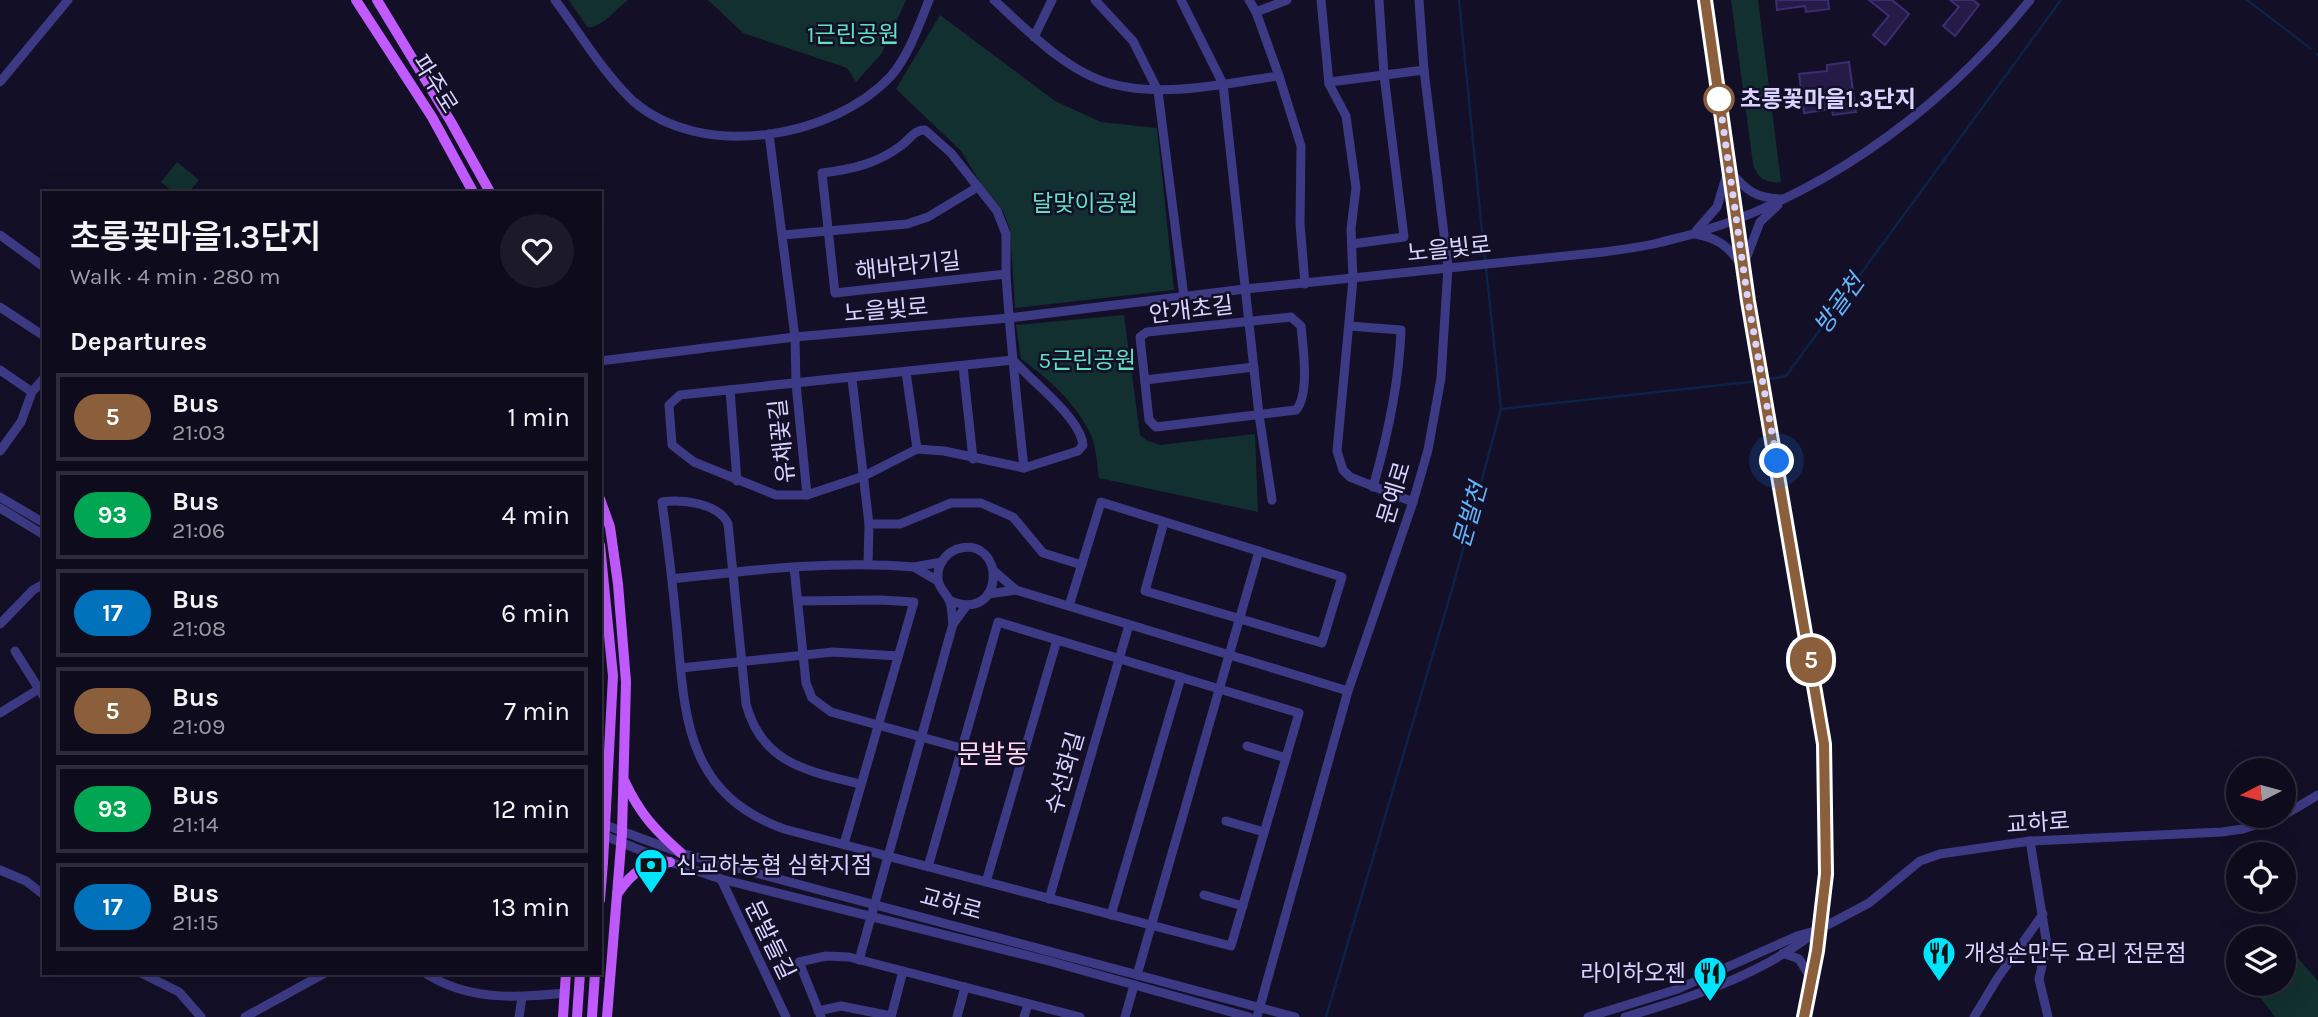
<!DOCTYPE html>
<html lang="en">
<head>
<meta charset="utf-8">
<style>
  :root { --surface:#0e0b1c; --page:#1c1929; --text:#f1f3f6; --muted:#9b9ba3; --line:#2e2b3b }
  body { margin:0; font-family:Karla,"Noto Sans KR",sans-serif; background:var(--page); color:var(--text); height:100vh; display:flex; flex-direction:column; font-size:26px; white-space:nowrap }
  * { box-sizing:border-box; margin:0 }
  p { font-size:23px; color:var(--muted) }
  .icon { flex:none; width:38px; height:38px; fill:none; stroke:currentColor; stroke-width:2; stroke-linecap:round; stroke-linejoin:round }
  .map { position:relative; flex:1; overflow:hidden }
  .panel { position:absolute; left:42px; top:191px; width:560px; height:784px; display:flex; flex-direction:column; background:var(--surface); border-radius:0px; box-shadow:0 7px 28px #0002,0 0 0 2px var(--line) }
  .panel>* { flex:none }
  .badge { padding:0 14px; border-radius:23px; font-size:24px; line-height:46px }
  .needle { width:46px; rotate:264deg }
  .fabs { position:absolute; left:2226px; top:758px; display:grid; gap:14px }
  .fabs a { display:grid; place-items:center; width:70px; height:70px; border-radius:50%; background:var(--surface); box-shadow:0 7px 28px #0002,0 0 0 2px var(--line); font-size:35px }
  .you { position:absolute; width:35px; height:35px; margin:-18px; border:5px solid #fff; border-radius:50%; background:#1a73e8; box-shadow:0 0 0 10px #1a73e833 }
  .map>.badge { position:absolute; translate:-50% -50%; box-shadow:0 0 0 4px #fff }
  h2 { padding:0 28px; font-size:26px; line-height:63px }
  .round { display:grid; place-items:center; flex:none; width:74px; height:74px; border-radius:37px; background:var(--page) }
  .head { display:flex; align-items:center; justify-content:space-between; height:119px; padding:0 28px }
  h1 { font-size:33px; font-weight:600; line-height:52px }
  ul { padding:0; list-style:none }
  li { display:flex; align-items:center; gap:21px; height:88px; margin:0 14px 10px; padding:0 14px; border:4px solid var(--line); border-radius:0px }
  li div { flex:1 }
  li b { display:block; font-size:26px }
  li em { font-style:normal }
  li .badge { min-width:77px; font-weight:700; text-align:center }
  .map>svg:first-child { display:block }
</style>
</head>
<body>
<div class="map">
<svg width="2318" height="1017" viewBox="0 0 2318 1017">
  <rect width="100%" height="100%" fill="#130f26"/>
  <g fill="#12302f">
    <path d="M569,0H628C616,9 601,29 587,27Z"/>
    <path d="M708,0H906L882,53L856,82L847,68L743,33Z"/>
    <path d="M1731,0H1758L1781,182C1766,184 1757,178 1753,164Z"/>
    <path d="M940,15L1055,101L1101,122L1157,128L1174,290L1015,308L1010,229L1003,211L981,184L961,151L896,89Z"/>
    <path d="M177,162L199,180L189,192H173L161,182Z"/>
    <path d="M1124,315L1140,435L1148,441L1160,445L1255,434L1258,512L1099,478C1097,464 1096,447 1091,435C1076,403 1049,379 1021,359L1016,325Z"/>
    <path d="M2297,957L2318,981V1017H2275L2250,984H2284V959Z"/>
  </g>
  <g fill="none" stroke-linecap="round" stroke-linejoin="round">
    <g stroke="#0c2248" stroke-width="2.5">
      <path d="M1459,0L1485,261"/>
      <path d="M2247,0L2310,48"/>
      <path d="M2317,54L2318,55"/>
      <path d="M1765,380L1786,376L2061,0"/>
      <path d="M1501,409L1759,381"/>
      <path d="M1326,1017L1453,586L1501,409L1486,268"/>
    </g>
  </g>
  <g fill="#241b47" stroke="#3b2d73" stroke-width="2">
    <path d="M1776,0H1828L1829,9L1806,12L1805,6L1777,10Z"/>
    <path d="M1869,0H1892L1909,14L1885,45L1873,35L1889,16Z"/>
    <path d="M1950,0H1973L1979,5L1955,36L1943,26L1959,7Z"/>
    <path d="M1849,62L1856,112L1833,115L1832,109L1804,113L1799,74L1827,71V65Z"/>
  </g>
  <g fill="none" stroke-linecap="round" stroke-linejoin="round">
    <g stroke="#3d3a85" stroke-width="9">
      <path d="M555,0C579,32 604,74 633,101C702,161 832,139 891,76C909,55 919,25 929,0"/>
      <path d="M994,0C1028,31 1067,72 1112,84C1166,98 1225,83 1279,76L1256,12L1249,0"/>
      <path d="M1095,0L1133,41L1158,91L1184,297"/>
      <path d="M1181,0L1223,84L1259,415L1272,500"/>
      <path d="M1321,0L1329,84L1346,116L1356,188L1351,229L1353,279L1337,451L1343,470L1350,477L1413,502"/>
      <path d="M1705,0L1748,301L1824,744L1826,874L1817,951L1804,1017"/>
      <path d="M1256,12L1287,0"/>
      <path d="M1034,37L1052,0"/>
      <path d="M1279,76L1301,146L1300,224L1305,284"/>
      <path d="M0,82L68,0"/>
      <path d="M1329,82L1424,70"/>
      <path d="M925,130L951,153L997,211L1006,234V274L835,293L822,173C853,169 877,164 902,145C910,139 914,130 925,130Z"/>
      <path d="M769,134L795,337L796,384L807,495H776L694,462L672,445L669,405L680,395L1013,360C1032,382 1080,417 1083,445L1078,451L1024,468C1017,403 1010,339 1006,274"/>
      <path d="M1730,171C1746,191 1756,198 1782,199"/>
      <path d="M1696,231L1717,207L1727,174"/>
      <path d="M1695,234C1717,238 1727,245 1740,263"/>
      <path d="M0,235L44,267"/>
      <path d="M783,235L907,224L928,217L976,188"/>
      <path d="M1352,244L1404,237L1384,75L1379,0"/>
      <path d="M1744,264L1760,222L1778,205"/>
      <path d="M0,307L44,336"/>
      <path d="M1291,317L1301,326C1303,347 1310,394 1296,410L1156,427L1149,420L1140,337L1147,332Z"/>
      <path d="M1349,326L1401,330C1399,384 1388,435 1373,487"/>
      <path d="M600,361L795,337L1009,318L1245,289L1604,252C1624,249 1643,247 1662,242C1807,209 1938,115 2030,0"/>
      <path d="M963,366L973,459"/>
      <path d="M0,370L32,392"/>
      <path d="M906,372L917,449"/>
      <path d="M852,379L869,524L868,564"/>
      <path d="M1145,380L1254,367"/>
      <path d="M730,390L737,481"/>
      <path d="M0,451L21,422L32,392L44,378"/>
      <path d="M807,495L864,476L917,449L944,451L1024,468"/>
      <path d="M0,497L44,523"/>
      <path d="M0,508L44,535"/>
      <path d="M869,524H900L951,503H981L1013,517L1043,553L1082,565"/>
      <path d="M794,567L806,683L812,698L831,712L961,748"/>
      <path d="M672,579C753,570 833,560 914,567"/>
      <path d="M938,581L914,567L942,562"/>
      <path d="M1016,590L1348,691"/>
      <path d="M988,594L1016,590L994,571"/>
      <path d="M949,600C1006,626 1007,534 957,549C947,553 939,562 938,573C936,587 946,592 950,602C952,609 952,617 953,624L967,605"/>
      <path d="M798,601L880,600L914,602L844,844"/>
      <path d="M1069,606L1101,502L1342,577L1322,643L1145,591L1164,522"/>
      <path d="M0,624L33,590L44,584"/>
      <path d="M15,651L44,697"/>
      <path d="M681,668L833,652L898,656"/>
      <path d="M0,713L44,686"/>
      <path d="M1247,746L1286,758"/>
      <path d="M860,784C808,771 762,764 746,704L728,524C719,503 682,499 662,502C668,545 673,587 677,630C685,718 686,793 784,829L1231,946L1299,713L998,622L928,867"/>
      <path d="M2284,815L2318,795"/>
      <path d="M1226,821L1264,832"/>
      <path d="M600,823L681,853L1295,1017"/>
      <path d="M600,834L670,862L721,879L1049,961L1249,1017"/>
      <path d="M2030,841L2047,945L2039,979L2048,1017"/>
      <path d="M0,870L26,881L44,895"/>
      <path d="M721,879L786,1017"/>
      <path d="M986,882L1057,640"/>
      <path d="M1204,895L1243,906"/>
      <path d="M1049,899L1129,625"/>
      <path d="M1111,915L1181,677"/>
      <path d="M1783,953L1799,959L1811,978"/>
      <path d="M859,960L953,624"/>
      <path d="M141,973L179,992L201,1017"/>
      <path d="M425,973C468,1001 516,998 565,993"/>
      <path d="M1137,975L1259,551"/>
      <path d="M818,1011L841,1006L891,1016"/>
      <path d="M245,1017L325,973"/>
      <path d="M519,1017L522,997"/>
      <path d="M821,1017L799,962L826,956L849,957L1080,1017"/>
      <path d="M891,1017L903,971"/>
      <path d="M957,1017L965,987"/>
      <path d="M1024,1017L1028,1004"/>
      <path d="M1125,1017L1134,985"/>
      <path d="M1257,1017L1348,691L1413,502L1428,450L1441,378L1448,267L1424,70L1419,0"/>
      <path d="M1588,1017L1678,989L1797,936L1818,930L1869,903L1920,861L1940,854L2030,841L2222,832L2243,829L2282,816"/>
      <path d="M1625,1017C1690,998 1760,975 1814,933"/>
      <path d="M1974,1017L1997,979L2043,914"/>
    </g>
    <g stroke="#c25bff" stroke-width="10">
      <path d="M356,0L432,117L473,192"/>
      <path d="M377,0L451,122L490,192"/>
      <path d="M600,499L610,527L618,584L626,682L622,833L607,1017"/>
      <path d="M600,545L613,676L606,808"/>
      <path d="M625,782C640,814 655,830 681,853"/>
      <path d="M617,894C634,870 640,867 670,862"/>
      <path d="M600,900L603,862"/>
      <path d="M563,1017L566,973"/>
      <path d="M577,1017L580,973"/>
      <path d="M592,1017L595,973"/>
    </g>
    <path stroke="#c25bff" stroke-width="10" d="M603,862L606,808"/>
  </g>
  <g fill="none" stroke-linecap="round" stroke-linejoin="round">
    <defs>
      <path id="line" d="M1705,0L1748,301L1824,744L1826,874L1817,951L1804,1017"/>
    </defs>
    <use href="#line" stroke="#fff" stroke-width="16"/>
    <use href="#line" stroke="#8b5e3c" stroke-width="10"/>
    <path stroke="#d9d4ff" stroke-width="7" stroke-dasharray="0 12.6" d="M1719,99V97L1748,301L1777,461"/>
  </g>
  <defs>
    <symbol id="bank-pin" viewBox="-11 -11 22 30"><path d="M0 17L-7.5 6A9.5 9.5 0 1 1 7.5 6Z" fill="#00e5ff" stroke="#130f26"/><path d="M-6-4H6V4H-6ZM0-2.3a2.3 2.3 0 1 0 0 4.6a2.3 2.3 0 1 0 0-4.6Z" fill="#111"/></symbol>
    <symbol id="restaurant-pin" viewBox="-11 -11 22 30"><path d="M0 17L-7.5 6A9.5 9.5 0 1 1 7.5 6Z" fill="#00e5ff" stroke="#130f26"/><path d="M-5-6h1v4h1v-4h1v4h1v-4h1v5L-1.5 .5V6h-2V.5L-5-1ZM5-6V6H3V1.5H1.5Q1.5-4 5-6Z" fill="#111"/></symbol>
  </defs>
  <g fill-rule="evenodd">
    <use href="#bank-pin" x="632" y="846" width="38" height="52"/>
    <use href="#restaurant-pin" x="1920" y="934" width="38" height="52"/>
    <use href="#restaurant-pin" x="1691" y="954" width="38" height="52"/>
  </g>
  <circle fill="#fff" stroke="#8b5e3c" stroke-width="3.5" cx="1719" cy="99" r="14"/>
  <g text-anchor="middle" dominant-baseline="central" stroke-width="5" stroke-linejoin="round" paint-order="stroke">
    <g font-size="23" fill="#5fe0c0" stroke="#130f26">
      <text x="853" y="34">1근린공원</text>
      <text x="1085" y="203">달맞이공원</text>
      <text x="1087" y="360">5근린공원</text>
    </g>
    <g font-size="23" fill="#d9d4ff" stroke="#130f26">
      <text transform="translate(435 84) rotate(58)">파주로</text>
      <text transform="translate(1449 249) rotate(-6)">노을빛로</text>
      <text transform="translate(908 266) rotate(-6)">해바라기길</text>
      <text transform="translate(886 310) rotate(-5)">노을빛로</text>
      <text transform="translate(1191 310) rotate(-7)">안개초길</text>
      <text transform="translate(782 441) rotate(-96)">유채꽃길</text>
      <text transform="translate(1394 493) rotate(-73)">문예로</text>
      <text transform="translate(1065 773) rotate(-74)">수선화길</text>
      <text transform="translate(2038 823) rotate(-4)">교하로</text>
      <text transform="translate(951 904) rotate(15)">교하로</text>
      <text transform="translate(770 940) rotate(64)">문발들길</text>
    </g>
    <g font-size="23" font-weight="bold" fill="#d9d4ff" stroke="#130f26" text-anchor="start">
      <text x="1740" y="99">초롱꽃마을1.3단지</text>
    </g>
    <g font-size="23" fill="#d9d4ff" stroke="#130f26" text-anchor="start">
      <text x="676" y="865">신교하농협 심학지점</text>
      <text x="1964" y="953">개성손만두 요리 전문점</text>
      <text x="1686" y="973" text-anchor="end">라이하오젠</text>
    </g>
    <g font-size="24" font-style="italic" fill="#62b6ff" stroke="#130f26">
      <text transform="translate(1839 304) rotate(-54)">방골천</text>
      <text transform="translate(1470 515) rotate(-74)">문발천</text>
    </g>
    <g font-size="26" fill="#ffd6f0" stroke="#130f26">
      <text x="993" y="754">문발동</text>
    </g>
  </g>
</svg>
<div class="fabs">
<a><svg class="needle" viewBox="-14 -14 28 28"><path d="M0-13l5 13h-10z" fill="#e53935"/><path d="M0 13l5-13h-10z" fill="#9b9ba3"/></svg></a>
<a><svg class="icon" aria-label="locate" viewBox="0 0 24 24"><circle cx="12" cy="12" r="6"/><path d="M12 2v4M12 18v4M2 12h4M18 12h4"/></svg></a>
<a><svg class="icon" aria-label="layers" viewBox="0 0 24 24"><path d="M12 4l9 5-9 5-9-5zM3 14l9 5 9-5"/></svg></a>
</div>
<div class="you" style="left:1777px;top:461px"></div>
<b class="badge" style="left:1811px;top:660px;background:#8b5e3c;color:#fff">5</b>
<section class="panel">
<div class="head"><div><h1>초롱꽃마을1.3단지</h1><p>Walk · 4 min · 280 m</p></div><a class="round"><svg class="icon" aria-label="heart" viewBox="0 0 24 24"><path d="M12 20l-8-8c-3-5 5-10 8-4 3-6 11-1 8 4z"/></svg></a></div>
<h2>Departures</h2>
<ul>
<li><span class="badge" style="background:#8b5e3c;color:#fff">5</span><div><b>Bus</b><p>21:03</p></div><em>1 min</em></li>
<li><span class="badge" style="background:#00a651;color:#fff">93</span><div><b>Bus</b><p>21:06</p></div><em>4 min</em></li>
<li><span class="badge" style="background:#0072bc;color:#fff">17</span><div><b>Bus</b><p>21:08</p></div><em>6 min</em></li>
<li><span class="badge" style="background:#8b5e3c;color:#fff">5</span><div><b>Bus</b><p>21:09</p></div><em>7 min</em></li>
<li><span class="badge" style="background:#00a651;color:#fff">93</span><div><b>Bus</b><p>21:14</p></div><em>12 min</em></li>
<li><span class="badge" style="background:#0072bc;color:#fff">17</span><div><b>Bus</b><p>21:15</p></div><em>13 min</em></li>
</ul>
</section>
</div>
</body>
</html>
